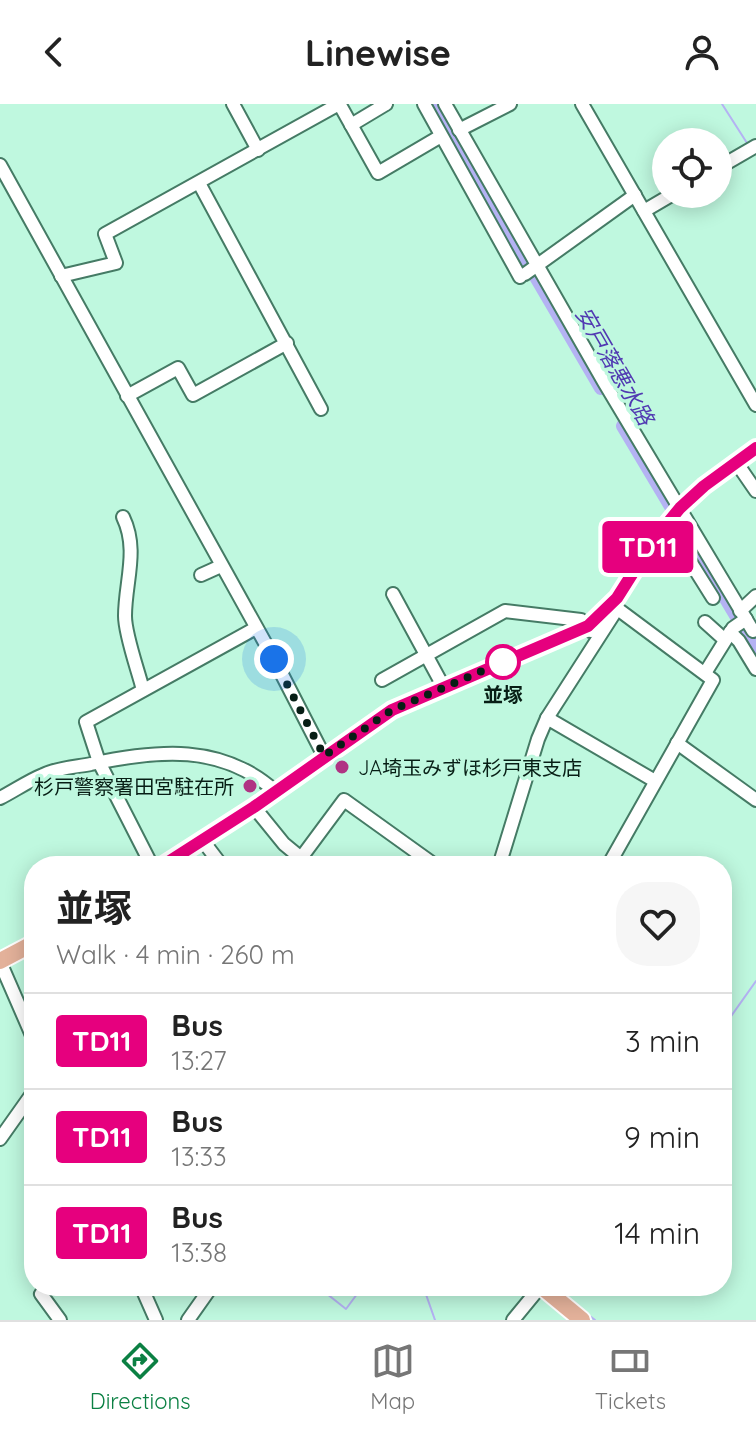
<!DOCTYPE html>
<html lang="en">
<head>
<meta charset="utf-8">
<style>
  :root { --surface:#fff; --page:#f6f6f6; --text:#222; --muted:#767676; --line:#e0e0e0; --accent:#0b8043 }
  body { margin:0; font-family:Quicksand,"Noto Sans JP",sans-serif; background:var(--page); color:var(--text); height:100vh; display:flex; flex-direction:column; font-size:30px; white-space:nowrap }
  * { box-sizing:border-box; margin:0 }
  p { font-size:26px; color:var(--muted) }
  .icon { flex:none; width:44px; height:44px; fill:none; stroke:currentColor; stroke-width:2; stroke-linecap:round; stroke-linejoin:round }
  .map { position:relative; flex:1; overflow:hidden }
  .sheet { position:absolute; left:24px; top:752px; width:708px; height:440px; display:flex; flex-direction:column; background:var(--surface); border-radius:32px; box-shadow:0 4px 20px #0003 }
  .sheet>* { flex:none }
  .badge { padding:0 16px; border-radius:6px; font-size:28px; line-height:52px }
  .tools { position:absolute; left:652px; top:24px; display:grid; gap:16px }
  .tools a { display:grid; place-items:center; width:80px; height:80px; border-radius:50%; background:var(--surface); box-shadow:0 4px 20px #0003; font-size:40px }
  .you { position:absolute; width:40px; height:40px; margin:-20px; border:6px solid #fff; border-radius:50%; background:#1a73e8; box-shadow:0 0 0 12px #1a73e833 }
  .map>.badge { position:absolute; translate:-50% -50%; box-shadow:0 0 0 4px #fff }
  .round { display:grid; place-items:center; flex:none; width:84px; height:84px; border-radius:32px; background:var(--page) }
  .head { display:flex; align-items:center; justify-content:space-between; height:136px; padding:0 32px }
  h1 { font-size:38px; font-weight:700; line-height:60px }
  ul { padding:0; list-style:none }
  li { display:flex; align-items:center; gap:24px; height:96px; padding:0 32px; border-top:2px solid var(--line) }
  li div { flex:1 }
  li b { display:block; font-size:30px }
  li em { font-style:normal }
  li .badge { min-width:88px; font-weight:700; text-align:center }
  header { display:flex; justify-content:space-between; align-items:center; height:104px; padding:0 32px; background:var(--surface); font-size:36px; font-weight:700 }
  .tab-bar { display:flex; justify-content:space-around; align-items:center; height:112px; border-top:2px solid var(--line); background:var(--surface); font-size:22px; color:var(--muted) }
  .tab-bar a { display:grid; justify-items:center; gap:4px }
  .tab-bar .current { color:var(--accent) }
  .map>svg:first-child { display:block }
</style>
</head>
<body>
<header><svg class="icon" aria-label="back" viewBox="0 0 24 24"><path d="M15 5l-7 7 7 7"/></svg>Linewise<svg class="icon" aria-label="person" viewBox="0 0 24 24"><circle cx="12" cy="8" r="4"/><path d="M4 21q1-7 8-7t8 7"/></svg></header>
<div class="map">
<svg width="756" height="1216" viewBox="0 0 756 1216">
  <rect width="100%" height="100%" fill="#bff8df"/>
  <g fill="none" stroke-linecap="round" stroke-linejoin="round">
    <g stroke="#b4b2f3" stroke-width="2">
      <path d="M722,0L747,39"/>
      <path d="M722,925L756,877"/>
      <path d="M317,1182L346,1205L363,1182"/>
      <path d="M423,1182L435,1216"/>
      <path d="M577,1202L595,1216"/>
    </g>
    <g stroke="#b4b2f3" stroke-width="14">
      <path d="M435,0L601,284"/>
      <path d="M623,322L756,545"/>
    </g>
    <defs>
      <g id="minor">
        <path d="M233,0L258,46"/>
        <path d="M424,0L520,173"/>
        <path d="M445,0L604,278L753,527"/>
        <path d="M582,0L756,301"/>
        <path d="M340,1L378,69L441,32"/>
        <path d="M351,21L386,0"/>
        <path d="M459,26L510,0"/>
        <path d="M0,61L274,555L324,652"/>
        <path d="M718,64L756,42"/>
        <path d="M199,79L321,305"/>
        <path d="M644,107L673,90"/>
        <path d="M525,170L635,91"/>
        <path d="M61,172L116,159L105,130L339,0"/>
        <path d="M127,292L178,264L193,291L287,239"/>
        <path d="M736,358L756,387"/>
        <path d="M123,413C139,446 125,478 125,512C125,531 138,566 143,586"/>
        <path d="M666,419L713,494"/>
        <path d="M201,471L221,462"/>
        <path d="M393,490L443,582"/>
        <path d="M740,507L756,492"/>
        <path d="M705,518L725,536"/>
        <path d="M730,528L739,537L756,565"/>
        <path d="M705,569L733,524L746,515"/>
        <path d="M382,576L505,507L581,516L591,527"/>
        <path d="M547,614L655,677"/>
        <path d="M677,639L756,696"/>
        <path d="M0,694C14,687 28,677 43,671C57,664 75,663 91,660C157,646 222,639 276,688"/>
        <path d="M254,703L284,740L301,754"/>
        <path d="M203,737L222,762"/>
        <path d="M152,762L99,658L86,618L256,524"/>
        <path d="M295,762L344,696L436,762"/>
        <path d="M499,762L538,635L547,614L617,505"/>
        <path d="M608,762L713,576L611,500"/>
        <path d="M0,858L34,936"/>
        <path d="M0,1035L34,987"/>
        <path d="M47,1182L41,1190L60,1216"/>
        <path d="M141,1182L156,1216"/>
        <path d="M188,1216L212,1182"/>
        <path d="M513,1216L541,1182"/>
      </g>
      <g id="major">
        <path d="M162,762L254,703L392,606L588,522L617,494L653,437L680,404L704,382L756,344"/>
        <path d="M0,857L34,839"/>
        <path d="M541,1182L582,1216"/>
      </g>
    </defs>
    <use href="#minor" stroke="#457b65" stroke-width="16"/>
    <use href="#major" stroke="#fff" stroke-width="20"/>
    <use href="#minor" stroke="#fff" stroke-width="12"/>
    <use href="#major" stroke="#e3b19a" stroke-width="16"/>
  </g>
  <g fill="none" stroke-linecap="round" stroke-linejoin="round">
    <defs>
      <path id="line" d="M162,762L254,703L392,606L588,522L617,494L653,437L680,404L704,382L756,344"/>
    </defs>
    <use href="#line" stroke="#fff" stroke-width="18"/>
    <use href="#line" stroke="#e6007e" stroke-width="12"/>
    <path stroke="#071e15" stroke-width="8" stroke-dasharray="0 14.4" d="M274,555L324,652L392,606L503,558"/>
  </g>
  <circle fill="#fff" stroke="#e6007e" stroke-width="4" cx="503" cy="558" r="16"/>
  <g fill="#b03383" stroke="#bff8df" stroke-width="3">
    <circle cx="342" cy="663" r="8"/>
    <circle cx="250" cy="682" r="8"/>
  </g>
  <g text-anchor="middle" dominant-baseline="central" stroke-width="7" stroke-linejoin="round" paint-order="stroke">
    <g font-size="20" font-weight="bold" fill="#071e15" stroke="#bff8df">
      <text x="503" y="590">並塚</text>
    </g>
    <g font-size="20" fill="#071e15" stroke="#bff8df" text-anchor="start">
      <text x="358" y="663">JA埼玉みずほ杉戸東支店</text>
      <text x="234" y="682" text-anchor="end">杉戸警察署田宮駐在所</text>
    </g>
    <g font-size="22" font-style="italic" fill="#5139b2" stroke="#bff8df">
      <text transform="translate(615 262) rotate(60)">安戸落悪水路</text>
    </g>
  </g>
</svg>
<div class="tools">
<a><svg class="icon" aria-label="locate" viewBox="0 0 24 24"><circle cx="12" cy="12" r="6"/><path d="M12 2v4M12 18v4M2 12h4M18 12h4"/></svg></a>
</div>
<div class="you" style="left:274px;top:555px"></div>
<b class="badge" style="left:648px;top:443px;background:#e6007e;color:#fff">TD11</b>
<section class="sheet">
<div class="head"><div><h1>並塚</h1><p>Walk · 4 min · 260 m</p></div><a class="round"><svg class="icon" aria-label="heart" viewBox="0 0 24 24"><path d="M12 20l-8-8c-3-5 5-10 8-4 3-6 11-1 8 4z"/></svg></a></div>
<ul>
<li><span class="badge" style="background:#e6007e;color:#fff">TD11</span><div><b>Bus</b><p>13:27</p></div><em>3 min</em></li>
<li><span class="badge" style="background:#e6007e;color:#fff">TD11</span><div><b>Bus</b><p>13:33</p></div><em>9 min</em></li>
<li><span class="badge" style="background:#e6007e;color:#fff">TD11</span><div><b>Bus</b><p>13:38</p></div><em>14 min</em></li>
</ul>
</section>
</div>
<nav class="tab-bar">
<a class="current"><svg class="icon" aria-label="directions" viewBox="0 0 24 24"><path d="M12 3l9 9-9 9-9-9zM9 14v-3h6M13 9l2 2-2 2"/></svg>Directions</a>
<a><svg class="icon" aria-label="map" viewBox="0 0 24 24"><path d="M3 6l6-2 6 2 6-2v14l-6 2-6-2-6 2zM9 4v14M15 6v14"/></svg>Map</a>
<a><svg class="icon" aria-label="tickets" viewBox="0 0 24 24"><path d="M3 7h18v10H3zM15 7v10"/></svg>Tickets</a>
</nav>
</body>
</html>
